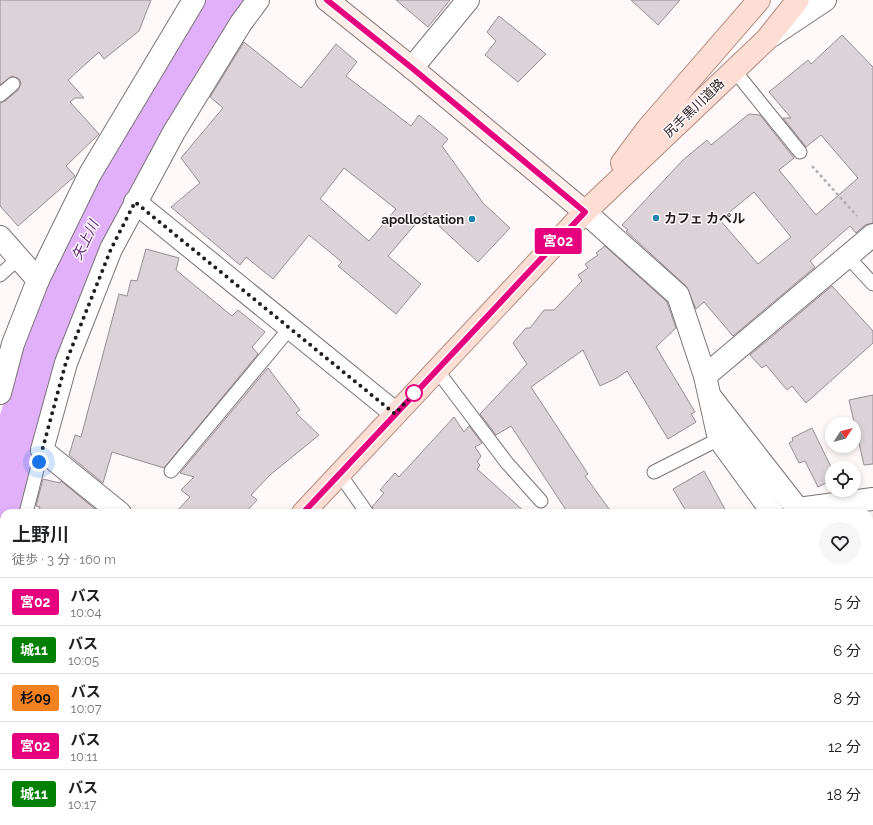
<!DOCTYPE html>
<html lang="ja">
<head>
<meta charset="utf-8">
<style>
  :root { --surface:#fff; --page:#f6f6f6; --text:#202124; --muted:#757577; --line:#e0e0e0 }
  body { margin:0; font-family:Raleway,"Noto Sans JP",sans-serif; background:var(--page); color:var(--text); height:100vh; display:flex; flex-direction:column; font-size:15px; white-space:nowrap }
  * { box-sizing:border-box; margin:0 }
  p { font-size:13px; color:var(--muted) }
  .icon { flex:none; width:22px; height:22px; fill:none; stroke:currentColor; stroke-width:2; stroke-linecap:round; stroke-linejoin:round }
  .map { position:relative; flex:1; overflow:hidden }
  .side { position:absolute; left:0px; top:509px; width:873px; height:316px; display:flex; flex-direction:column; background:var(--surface); border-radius:12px 12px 0 0; box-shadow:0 2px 6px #0003 }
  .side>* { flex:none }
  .badge { padding:0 8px; border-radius:3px; font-size:14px; line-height:26px }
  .needle { width:26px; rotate:54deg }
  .tools { position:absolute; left:825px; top:417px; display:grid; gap:8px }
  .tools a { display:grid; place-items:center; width:36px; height:36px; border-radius:50%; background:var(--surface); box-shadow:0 2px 6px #0003; font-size:20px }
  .you { position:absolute; width:20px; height:20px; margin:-10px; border:3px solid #fff; border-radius:50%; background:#1a73e8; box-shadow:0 0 0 6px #1a73e833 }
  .map>.badge { position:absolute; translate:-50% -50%; box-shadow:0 0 0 2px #fff }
  .round { display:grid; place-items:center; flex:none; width:42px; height:42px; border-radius:21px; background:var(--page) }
  .overview { display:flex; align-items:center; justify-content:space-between; height:68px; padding:0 12px }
  h1 { font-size:19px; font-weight:600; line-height:30px }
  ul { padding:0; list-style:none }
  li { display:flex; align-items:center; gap:12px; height:48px; padding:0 12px; border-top:1px solid var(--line) }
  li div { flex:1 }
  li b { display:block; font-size:15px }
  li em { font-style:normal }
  li .badge { min-width:44px; font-weight:700; text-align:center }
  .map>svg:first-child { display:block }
</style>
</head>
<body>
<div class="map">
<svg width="873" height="825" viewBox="0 0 873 825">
  <rect width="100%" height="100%" fill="#fef8f9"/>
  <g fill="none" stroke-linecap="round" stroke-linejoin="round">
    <path stroke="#e1b0fb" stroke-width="48" d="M0,502L6,477L69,273L104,200L220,0"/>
  </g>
  <g fill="#dbd3d8" stroke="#958d92" fill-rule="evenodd">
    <path d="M0,0H151L139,31L104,59L99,52L68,80L84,98H75L70,102L99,134L66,166L75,176L18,226L0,206V103L5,101L18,90L21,83L19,79L12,76L0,85Z"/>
    <path d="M396,0H450L428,27Z"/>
    <path d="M631,0H680L658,25Z"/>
    <path d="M499,16L546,54L518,82L485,55L496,41L487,32Z"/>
    <path d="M842,35L873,67V223L865,225L856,233L850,226L810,261L815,267L733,336L704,302L696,309L686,286L626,231L628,230L622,225L683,160L707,140L711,145L749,114L760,115L794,158L779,170L816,215L858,178L821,135L806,147L783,118H791L769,92L808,60L811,64ZM754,192L791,237L758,264L720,220Z"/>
    <path d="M244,42L301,88L336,44L357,62L346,76L411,126L419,115L448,139L442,146L483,203L510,228L478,262L425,213L388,256L421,284L396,314L338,266L342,262L309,235L273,279L246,257L240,265L171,207L200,183L181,158L223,108L210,97ZM344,168L396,209L369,241L320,199Z"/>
    <path d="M605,246L667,302L676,328L656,347L695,412L691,414L696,422L668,439L627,371L617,378L600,386L583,350L531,387L588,474L585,476L612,513H568L511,426L496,435L480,414L527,364L513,343L526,328H530L544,310H554L582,281L578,275L588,268L585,264L598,255L596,253Z"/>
    <path d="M146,249L179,258L176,270L232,316L238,310L265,332L252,347L258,354L164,468L112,452L103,483L69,455L75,435L81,437L119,294L127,296L131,280L137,281Z"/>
    <path d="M832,286L873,331V343L806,403L792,386L787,390L766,365L762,368L750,355Z"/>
    <path d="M268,368L300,410L296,413L319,435L270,475L251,495L257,500L245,513H175L190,497L181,490L194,477L180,473Z"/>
    <path d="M873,395V464L864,465L849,400Z"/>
    <path d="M454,417L464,432L469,426L482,443L475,447L481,456L477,462L480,465L477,469L526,513H375L372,507L384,493L380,490L395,473L399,477Z"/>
    <path d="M812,428L832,469V480L818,487L805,461L799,463L789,443L793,441L792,438Z"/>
    <path d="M704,471L727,513H687L673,489Z"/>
    <path d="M43,479L60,483L61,481L95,509L94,513H38L40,507L36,506Z"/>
  </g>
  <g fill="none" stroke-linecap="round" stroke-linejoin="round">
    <defs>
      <g id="lane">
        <path d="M734,70L800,152"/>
        <path d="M0,95L13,84"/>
        <path d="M848,257L873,284"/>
        <path d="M0,275L19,258"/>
        <path d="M436,369L507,463L541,501"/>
        <path d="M171,471L290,328"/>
        <path d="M654,472L719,439"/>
        <path d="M339,473L367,513"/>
        <path d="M26,513L42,450"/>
        <path d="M0,629L4,610"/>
        <path d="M577,821L580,825"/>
        <path d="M731,821L734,824L742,821"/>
        <path d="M404,825L409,821"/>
        <path d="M509,825L513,821"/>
      </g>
      <g id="street">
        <path d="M771,36L825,0"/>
        <path d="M412,68L468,0"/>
        <path d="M135,202L395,413"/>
        <path d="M585,212L678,295L705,376L719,439L773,513"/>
        <path d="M0,237L38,280"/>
        <path d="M705,376L873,235"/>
        <path d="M0,393L13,344L38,280L90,174L194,0"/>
        <path d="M712,399L801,513"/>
        <path d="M798,509L873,499"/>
        <path d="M120,513L42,450L66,363L111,249L174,132L241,23L258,0"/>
        <path d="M869,582L873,585"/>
        <path d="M869,784L873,787"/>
        <path d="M132,821L137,825"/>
        <path d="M785,821L789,825"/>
        <path d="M180,825L186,821"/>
      </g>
      <path id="secondary" d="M327,0L412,68L585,212"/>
      <g id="primary">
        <path d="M622,163L648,128L759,0"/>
        <path d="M303,513L585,212L766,40L798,0"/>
        <path d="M15,825L19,821"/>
      </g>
    </defs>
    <use href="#lane" stroke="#7c7374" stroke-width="15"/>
    <use href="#street" stroke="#7c7374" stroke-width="24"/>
    <use href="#secondary" stroke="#7c7374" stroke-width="24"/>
    <use href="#primary" stroke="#b18c82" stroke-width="24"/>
    <path stroke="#b3aeaf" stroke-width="2.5" stroke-dasharray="3 3" stroke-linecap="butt" d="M812,166L857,216"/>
    <use href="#lane" stroke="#fff" stroke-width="13"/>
    <use href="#street" stroke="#fff" stroke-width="22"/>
    <use href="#secondary" stroke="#ffeeea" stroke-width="22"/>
    <use href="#primary" stroke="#feded4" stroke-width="22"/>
  </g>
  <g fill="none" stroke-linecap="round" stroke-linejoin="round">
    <defs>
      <path id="line" d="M303,513L585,212L412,68L327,0"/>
    </defs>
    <use href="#line" stroke="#fff" stroke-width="9"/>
    <use href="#line" stroke="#e6007e" stroke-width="6"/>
    <path stroke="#211d1e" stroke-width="4" stroke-dasharray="0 7.2" d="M39,462L66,362L111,249L135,202L395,414L416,391L414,393"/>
  </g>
  <g fill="#1a85ad" stroke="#fef8f9" stroke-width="1.5">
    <circle cx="656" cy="218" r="4"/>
    <circle cx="472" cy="219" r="4"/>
  </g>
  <circle fill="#fff" stroke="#e6007e" stroke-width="2" cx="414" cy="393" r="8"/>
  <g text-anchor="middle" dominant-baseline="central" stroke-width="3" stroke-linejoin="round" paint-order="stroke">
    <g font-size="13" fill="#211d1e" stroke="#fef8f9">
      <text transform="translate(694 108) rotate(-44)">尻手黒川道路</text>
    </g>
    <g font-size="13" font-weight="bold" fill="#211d1e" stroke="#fef8f9" text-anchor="start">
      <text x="664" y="218">カフェ カペル</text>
      <text x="464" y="219" text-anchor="end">apollostation</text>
    </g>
    <g font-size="14" font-style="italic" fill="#61267b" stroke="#fef8f9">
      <text transform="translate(85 240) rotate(-64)">矢上川</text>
    </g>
  </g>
</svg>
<div class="tools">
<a><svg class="needle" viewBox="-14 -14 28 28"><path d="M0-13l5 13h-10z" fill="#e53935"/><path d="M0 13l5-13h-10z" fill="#757577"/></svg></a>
<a><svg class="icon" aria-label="locate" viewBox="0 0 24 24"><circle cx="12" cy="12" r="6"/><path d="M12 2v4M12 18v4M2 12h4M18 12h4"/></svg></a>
</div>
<div class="you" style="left:39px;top:462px"></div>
<b class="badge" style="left:558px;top:241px;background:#e6007e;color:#fff">宮02</b>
<section class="side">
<div class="overview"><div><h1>上野川</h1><p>徒歩 · 3 分 · 160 m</p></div><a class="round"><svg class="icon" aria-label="heart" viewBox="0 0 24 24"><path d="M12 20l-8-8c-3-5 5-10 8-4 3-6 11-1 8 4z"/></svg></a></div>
<ul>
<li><span class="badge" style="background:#e6007e;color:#fff">宮02</span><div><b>バス</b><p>10:04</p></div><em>5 分</em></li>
<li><span class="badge" style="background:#008000;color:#fff">城11</span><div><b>バス</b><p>10:05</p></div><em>6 分</em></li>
<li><span class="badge" style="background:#f58220;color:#111">杉09</span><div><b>バス</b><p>10:07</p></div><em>8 分</em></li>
<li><span class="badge" style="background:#e6007e;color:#fff">宮02</span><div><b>バス</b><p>10:11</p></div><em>12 分</em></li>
<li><span class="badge" style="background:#008000;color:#fff">城11</span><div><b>バス</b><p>10:17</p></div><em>18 分</em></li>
</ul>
</section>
</div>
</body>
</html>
